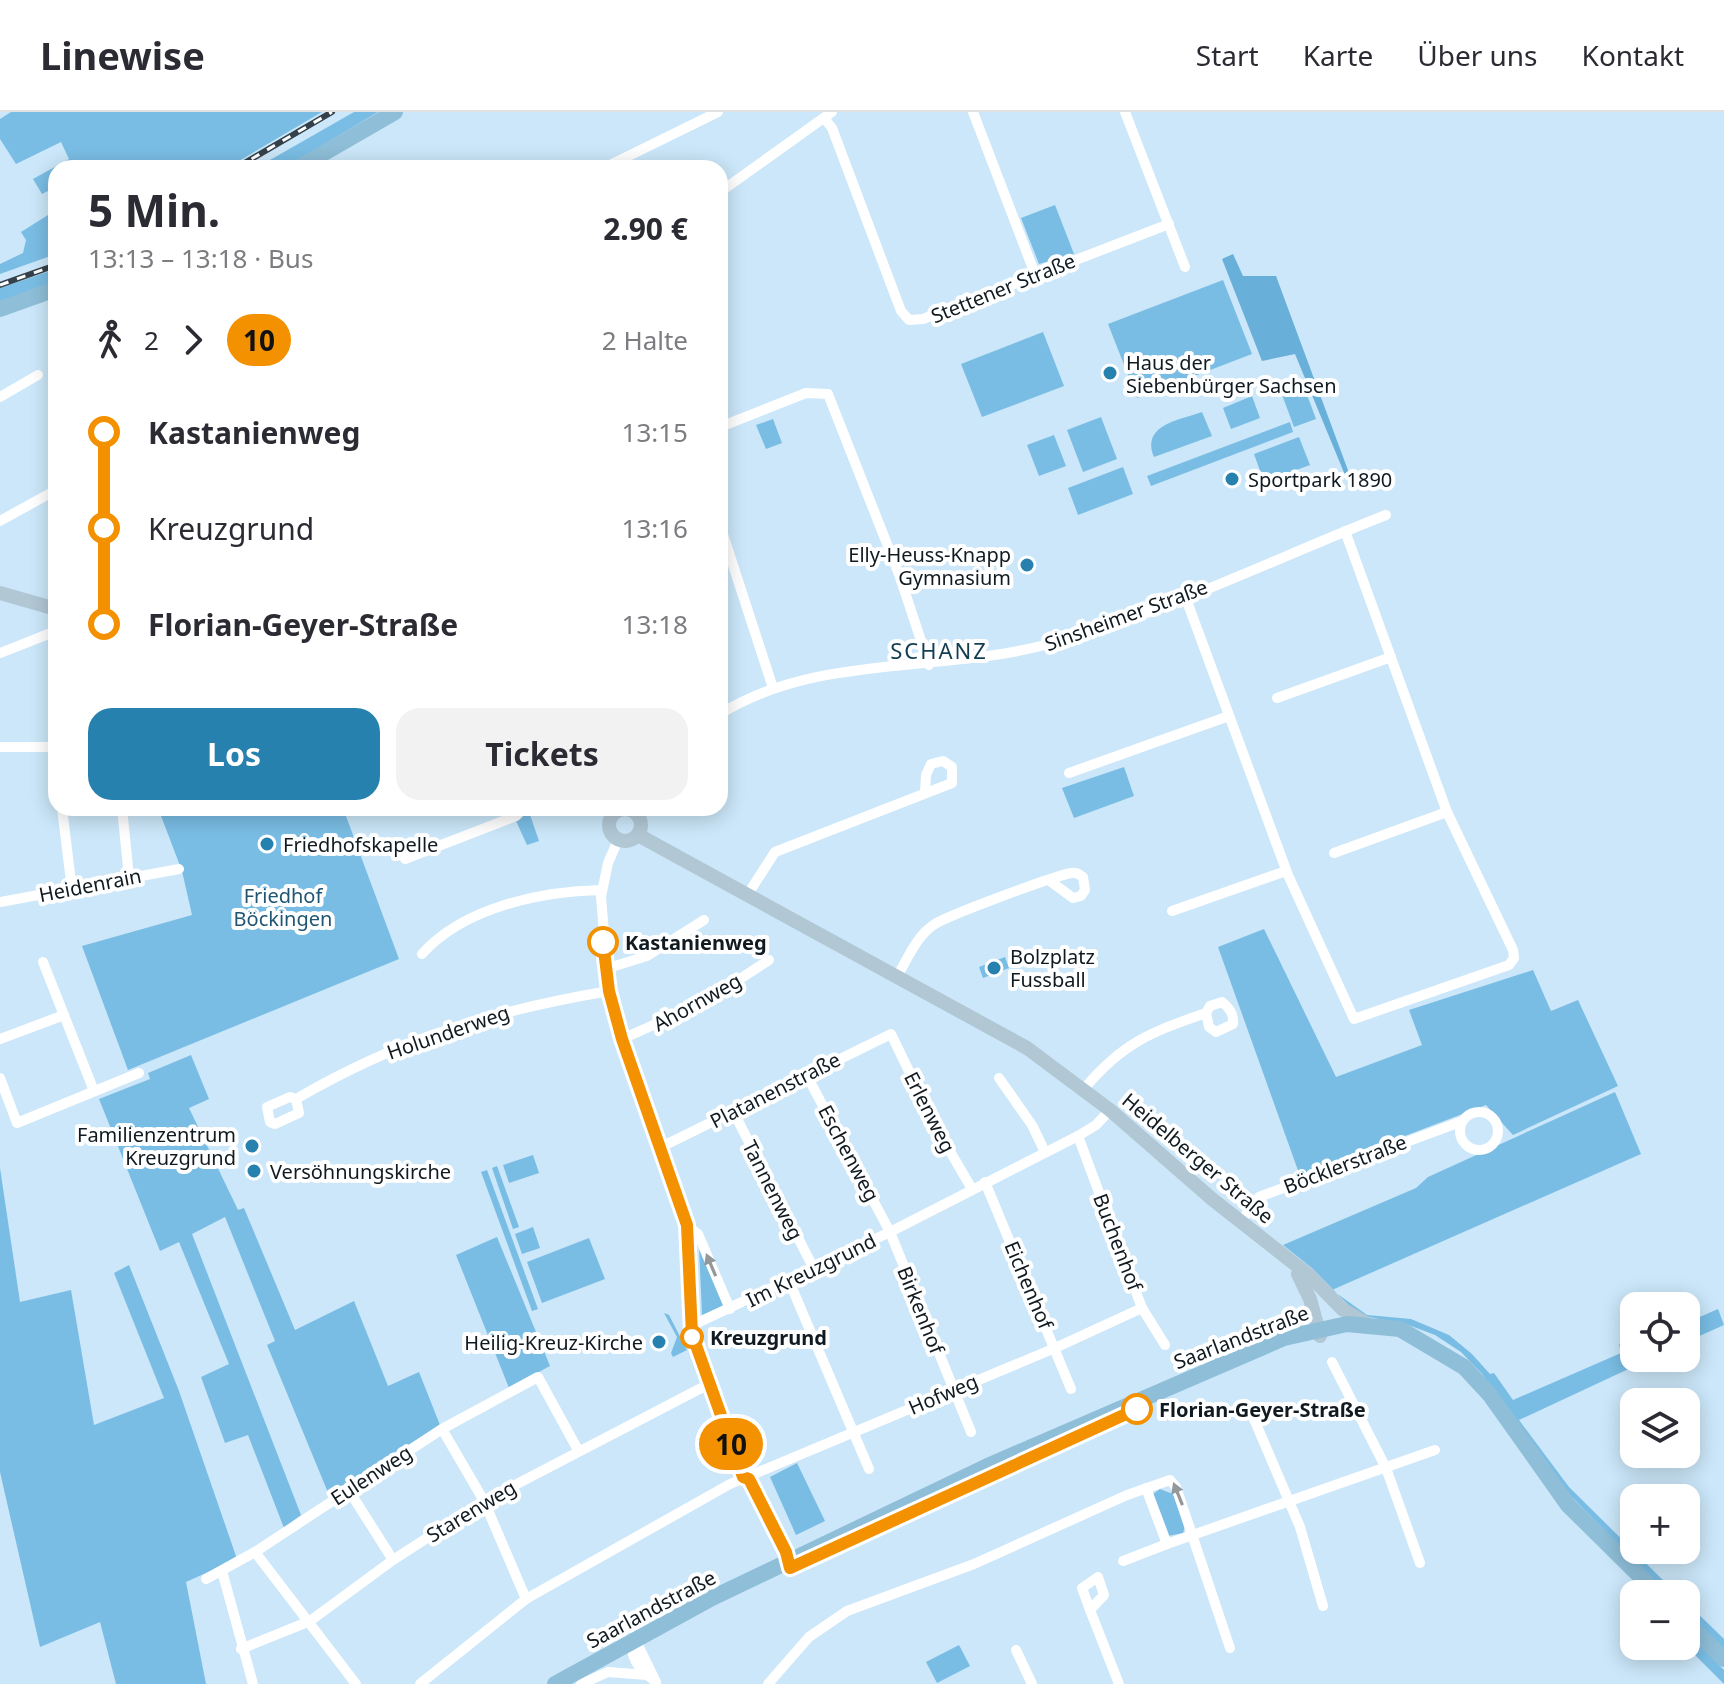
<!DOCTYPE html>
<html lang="de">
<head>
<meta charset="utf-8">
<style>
  :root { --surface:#fff; --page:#f2f2f3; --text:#2b2b33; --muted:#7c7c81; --line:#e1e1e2; --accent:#2681af }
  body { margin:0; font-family:"Noto Sans",sans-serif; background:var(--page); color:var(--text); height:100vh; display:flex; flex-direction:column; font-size:30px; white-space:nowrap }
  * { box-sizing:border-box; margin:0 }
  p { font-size:26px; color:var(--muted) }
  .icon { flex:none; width:44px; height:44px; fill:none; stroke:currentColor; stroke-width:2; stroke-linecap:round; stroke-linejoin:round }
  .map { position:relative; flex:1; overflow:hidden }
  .details { position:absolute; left:48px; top:48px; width:680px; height:656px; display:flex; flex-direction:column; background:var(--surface); border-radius:24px; box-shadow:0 4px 20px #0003 }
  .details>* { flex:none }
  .badge { padding:0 16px; border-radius:26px; font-size:28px; line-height:52px }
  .tools { position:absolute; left:1620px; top:1180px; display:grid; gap:16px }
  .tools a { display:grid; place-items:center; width:80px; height:80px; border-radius:16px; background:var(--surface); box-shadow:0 4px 20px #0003; font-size:40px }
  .map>.badge { position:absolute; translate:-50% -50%; box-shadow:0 0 0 4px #fff }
  .legs { display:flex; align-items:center; gap:12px; height:88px; padding:0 40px; font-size:26px }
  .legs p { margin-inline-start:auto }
  .overview { display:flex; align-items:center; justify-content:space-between; height:136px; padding:0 40px }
  h1 { font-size:44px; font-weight:700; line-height:60px }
  .action { display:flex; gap:16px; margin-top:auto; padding:16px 40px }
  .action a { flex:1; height:92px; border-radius:24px; background:var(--accent); color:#fff; font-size:32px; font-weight:700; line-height:92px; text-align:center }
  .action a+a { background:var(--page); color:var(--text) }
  ul { padding:0 40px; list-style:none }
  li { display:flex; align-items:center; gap:28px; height:96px; font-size:30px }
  li i { display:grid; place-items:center; width:12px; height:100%; margin:0 10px; background:currentColor }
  li i::after { content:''; width:20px; height:20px; margin:-10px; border:6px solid; border-radius:50%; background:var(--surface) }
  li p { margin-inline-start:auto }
  li:first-child i { background:linear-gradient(#0000 50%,currentColor 0) }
  li:last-child i { background:linear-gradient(currentColor 50%,#0000 0) }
  header { display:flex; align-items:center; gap:48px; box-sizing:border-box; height:112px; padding:0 40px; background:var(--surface); border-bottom:2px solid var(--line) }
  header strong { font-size:38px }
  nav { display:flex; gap:44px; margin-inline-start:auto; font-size:28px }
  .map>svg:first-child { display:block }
</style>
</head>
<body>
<header>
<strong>Linewise</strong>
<nav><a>Start</a><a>Karte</a><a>Über uns</a><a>Kontakt</a></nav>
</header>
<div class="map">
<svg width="1724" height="1572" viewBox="0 0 1724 1572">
  <rect width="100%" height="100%" fill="#cbe7f9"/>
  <g fill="#7abde4">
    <path d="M11,0H322L227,56H56V75L42,82L33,67L69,47L61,30L16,52L0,27V7Z"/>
    <path d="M354,0H378L284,56H256Z"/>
    <path d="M1055,93L1074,142L1039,152L1021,106Z"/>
    <path d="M56,98V142L0,162V152L23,141L26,128L21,120Z"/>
    <path d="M56,157V169L0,190V176Z"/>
    <path d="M1223,168L1252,242L1137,286L1108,212Z"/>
    <path d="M1043,220L1064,274L982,305L961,252Z"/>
    <path d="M1303,272L1316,307L1294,315L1281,280Z"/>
    <path d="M1252,284L1260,306L1231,317L1223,296Z"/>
    <path d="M1202,300L1212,324L1154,345C1141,313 1179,308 1202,300Z"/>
    <path d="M1101,305L1117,347L1083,360L1067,318Z"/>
    <path d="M773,307L782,331L766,337L756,313Z"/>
    <path d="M1290,310L1293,320L1151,374L1147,364Z"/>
    <path d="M1054,323L1066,354L1039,364L1027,333Z"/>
    <path d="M1299,325L1310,353L1264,370L1254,342Z"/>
    <path d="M1123,355L1133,382L1078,403L1068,376Z"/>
    <path d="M1124,655L1134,684L1074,706L1062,676Z"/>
    <path d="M158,696H343L399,847L128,958L82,834L192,803L182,759Z"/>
    <path d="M528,697L539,729L527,733L516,709Z"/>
    <path d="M1264,817L1336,965L1422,933L1409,898L1533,858L1551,899L1578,888L1618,974L1513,1023L1486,993L1300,1064L1218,835Z"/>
    <path d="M1005,845L1009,856L983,866L979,855Z"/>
    <path d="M191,943L209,987L189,996L238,1098L244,1096L295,1218L354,1189L388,1274L419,1260L440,1313L329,1383L267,1233L275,1229L225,1105L192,1122L301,1403L284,1416L248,1323L225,1331L201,1265L229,1252L179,1130L160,1139L99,987L150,967L148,961Z"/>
    <path d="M1615,980L1641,1042L1332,1178L1367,1203L1411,1207L1449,1223L1472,1242L1490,1262L1494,1261L1513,1288L1621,1241L1619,1232L1634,1225V1246H1652L1519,1308L1569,1375L1677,1482H1667L1568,1381L1482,1262L1461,1240L1435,1223L1406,1212L1358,1203L1313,1157L1283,1133L1416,1076L1428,1065Z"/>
    <path d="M533,1043L539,1061L509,1071L503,1053Z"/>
    <path d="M497,1054L519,1115L513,1117L492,1056Z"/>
    <path d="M0,1056L20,1190L71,1178L94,1313L164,1286L114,1161L129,1153L179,1279L237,1447L186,1470L206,1572H116L100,1510L40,1535L0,1360Z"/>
    <path d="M487,1058L538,1197L532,1199L481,1060Z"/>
    <path d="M533,1115L540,1136L522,1142L515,1122Z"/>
    <path d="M497,1125L550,1254L509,1276L456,1143Z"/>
    <path d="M589,1126L605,1167L542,1191L527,1150Z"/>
    <path d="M699,1135L724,1194L702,1203Z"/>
    <path d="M1718,1197L1724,1213L1686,1230V1211Z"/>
    <path d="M664,1201L669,1203L687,1238L673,1245L671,1241L677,1225Z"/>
    <path d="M797,1351L825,1409L796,1423L770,1365Z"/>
    <path d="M1160,1377L1173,1382L1185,1415L1183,1421L1168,1424L1153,1382Z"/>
    <path d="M1686,1490L1724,1527V1537L1686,1500Z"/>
    <path d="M1686,1519L1724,1558V1572L1686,1534Z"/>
    <path d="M959,1533L970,1554L937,1571L926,1550Z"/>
  </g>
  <path fill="#68afd9" d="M1233,142L1243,164H1276L1349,361L1345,363L1295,242L1262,249L1222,147Z"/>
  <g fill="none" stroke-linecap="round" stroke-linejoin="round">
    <g stroke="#fff" stroke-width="10">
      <path d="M973,0L1035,162"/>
      <path d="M1125,0L1185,155"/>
      <path d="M824,6L832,16L901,199L909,208L923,207L1169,112"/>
      <path d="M604,56L718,0"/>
      <path d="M720,80L832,0"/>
      <path d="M0,285L38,263"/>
      <path d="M720,315L806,281L828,282L900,465L929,553"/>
      <path d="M0,409L56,378"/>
      <path d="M720,413L773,576"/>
      <path d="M1185,484L1288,763L1354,907L1509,853L1514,846L1513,838L1447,700L1345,419"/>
      <path d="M0,541L56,519"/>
      <path d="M1277,586L1391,545"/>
      <path d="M720,602C817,542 937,561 1045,533C1162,503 1273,447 1386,403"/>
      <path d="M0,635H56"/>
      <path d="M54,635L56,652"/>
      <path d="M1069,661L1229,604"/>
      <path d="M62,696L72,778"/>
      <path d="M122,696L129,765"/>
      <path d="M634,699L637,696"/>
      <path d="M618,728L608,751L601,785L609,879L640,983L687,1113L692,1222L743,1365"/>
      <path d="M1334,741L1447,700"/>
      <path d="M405,747L516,704L524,696"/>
      <path d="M748,782L775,740L952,671V655L943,649L931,652L926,663L925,681"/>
      <path d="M0,790L179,757"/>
      <path d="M1172,799L1286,759"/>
      <path d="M422,842C464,795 542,779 602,778"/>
      <path d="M43,850L94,979"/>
      <path d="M605,857L647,844L704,808"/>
      <path d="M898,863C908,846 917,823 935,812C949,803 1054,764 1071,761C1077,760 1078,762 1083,765L1085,778L1081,784L1073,786L1050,769"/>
      <path d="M0,927L64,903"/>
      <path d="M622,927L703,891L769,848"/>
      <path d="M806,962L890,1120L971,1320"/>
      <path d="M0,966L17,1011L139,961"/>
      <path d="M999,966L1032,1013L1045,1040"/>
      <path d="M1084,977C1122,931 1151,920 1206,901L1210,894L1222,890C1230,896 1234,902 1233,912L1216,920L1209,915L1206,901"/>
      <path d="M296,987L299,1001L275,1012L270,1010L267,995L290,985L296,987C399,927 491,899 609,879"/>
      <path d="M733,999L814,1157"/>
      <circle cx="1479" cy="1019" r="19"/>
      <path d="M1078,1024L1142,1196L1165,1233"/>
      <path d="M659,1036L891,922L937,1017L972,1077"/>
      <path d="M985,1070L1071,1277"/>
      <path d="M1241,1109L1259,1085L1460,1010"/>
      <path d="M687,1113L698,1122L730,1197"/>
      <path d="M789,1169L869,1357"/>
      <path d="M691,1214L890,1120L1078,1024L1096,1013L1110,998"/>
      <path d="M1332,1250L1386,1356L1420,1451"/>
      <path d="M1254,1307L1300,1415L1323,1494"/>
      <path d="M442,1317L484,1389L526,1487"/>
      <path d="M1146,1376L1167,1432L1435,1338"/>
      <path d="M348,1377L393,1448"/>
      <path d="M255,1440L356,1572"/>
      <path d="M1123,1449L1167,1432"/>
      <path d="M222,1459L253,1572"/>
      <path d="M1098,1465L1104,1483L1090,1498L1082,1476Z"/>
      <path d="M206,1467L255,1440L442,1317L538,1265L578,1338"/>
      <path d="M1090,1498L1119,1572"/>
      <path d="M635,1527C626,1546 643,1560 656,1570"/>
      <path d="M635,1527L655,1568"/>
      <path d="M241,1537L310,1509L393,1448L484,1389L709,1272"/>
      <path d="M1016,1538L1032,1572"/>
      <path d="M420,1572L526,1487L730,1372L1055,1236L1142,1196"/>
      <path d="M581,1572L608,1560L647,1563"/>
      <path d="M768,1572L809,1525L847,1499L974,1452L1127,1383L1170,1368L1176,1375L1230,1536"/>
    </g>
    <g stroke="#b1c7d4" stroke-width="14">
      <path d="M0,481L56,497"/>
      <circle cx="625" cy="713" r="16"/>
      <path d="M638,723L1027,936L1110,998L1212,1087L1310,1164L1342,1197L1367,1212"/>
      <path d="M1298,1162L1310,1187L1320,1224"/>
    </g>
    <g stroke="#8ebed8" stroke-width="16">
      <path d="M298,56L395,0"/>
      <path d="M0,197L56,177"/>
      <path d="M1686,1510L1724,1547"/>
      <path d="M555,1572L712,1486L992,1352L1284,1226L1347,1212L1400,1217L1464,1255L1490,1283L1568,1393L1658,1482"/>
    </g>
    <defs>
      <g id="rail">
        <path d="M236,56L332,0"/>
        <path d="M0,173L56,153"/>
      </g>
    </defs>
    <use href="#rail" stroke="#34414a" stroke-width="6"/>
    <use href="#rail" stroke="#fff" stroke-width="3" stroke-dasharray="9" stroke-linecap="butt"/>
  </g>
  <defs><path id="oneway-solid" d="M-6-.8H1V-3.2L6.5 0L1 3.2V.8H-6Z" transform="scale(2)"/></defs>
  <g fill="#93989b">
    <use href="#oneway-solid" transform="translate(711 1153) rotate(-113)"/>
    <use href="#oneway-solid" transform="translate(1178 1382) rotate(-112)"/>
  </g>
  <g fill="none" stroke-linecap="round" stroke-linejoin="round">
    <defs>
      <path id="line-1" d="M603,830L609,879L622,927L687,1113L692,1222L743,1365L749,1367L786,1440L790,1456L1137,1297"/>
    </defs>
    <use href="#line-1" stroke="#fff" stroke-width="18"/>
    <use href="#line-1" stroke="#f39100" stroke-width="12"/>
  </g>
  <g fill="#2681af" stroke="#fff" stroke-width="3">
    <circle cx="1110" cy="261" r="8"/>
    <circle cx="1232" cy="367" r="8"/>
    <circle cx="1027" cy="453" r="8"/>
    <circle cx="267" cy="732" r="8"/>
    <circle cx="994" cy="856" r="8"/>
    <circle cx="252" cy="1034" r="8"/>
    <circle cx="254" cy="1059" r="8"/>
    <circle cx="659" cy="1230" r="8"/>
  </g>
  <g fill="#fff" stroke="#f39100" stroke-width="4">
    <circle cx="603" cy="830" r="14"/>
    <circle cx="692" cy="1225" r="10"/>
    <circle cx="1137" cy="1297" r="14"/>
  </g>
  <g text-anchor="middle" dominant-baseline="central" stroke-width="8" stroke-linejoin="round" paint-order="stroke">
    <g font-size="20" fill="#101a20" stroke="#fff">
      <text transform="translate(1003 176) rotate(-22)">Stettener Straße</text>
      <text transform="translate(1126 503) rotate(-20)">Sinsheimer Straße</text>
      <text transform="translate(90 773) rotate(-11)">Heidenrain</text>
      <text transform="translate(697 890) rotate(-29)">Ahornweg</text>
      <text transform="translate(448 920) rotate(-19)">Holunderweg</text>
      <text transform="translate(775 978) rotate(-27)">Platanenstraße</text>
      <text transform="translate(930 1000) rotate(63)">Erlenweg</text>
      <text transform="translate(849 1041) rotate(62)">Eschenweg</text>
      <text transform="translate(1198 1046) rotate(40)">Heidelberger Straße</text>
      <text transform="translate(1345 1052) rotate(-21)">Böcklerstraße</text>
      <text transform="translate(773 1078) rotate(63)">Tannenweg</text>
      <text transform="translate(1118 1130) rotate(69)">Buchenhof</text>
      <text transform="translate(811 1158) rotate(-26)">Im Kreuzgrund</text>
      <text transform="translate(1029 1173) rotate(67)">Eichenhof</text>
      <text transform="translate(921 1198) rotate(68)">Birkenhof</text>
      <text transform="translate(1241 1225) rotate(-21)">Saarlandstraße</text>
      <text transform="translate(943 1282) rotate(-23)">Hofweg</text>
      <text transform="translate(371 1363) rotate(-33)">Eulenweg</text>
      <text transform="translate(471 1399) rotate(-31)">Starenweg</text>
      <text transform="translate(651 1497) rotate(-28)">Saarlandstraße</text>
    </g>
    <g font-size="20" fill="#101a20" stroke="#fff" text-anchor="start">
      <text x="1126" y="250">Haus der<tspan x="1126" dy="23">Siebenbürger Sachsen</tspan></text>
      <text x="1248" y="367">Sportpark 1890</text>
      <text x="1011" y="442" text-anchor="end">Elly-Heuss-Knapp<tspan x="1011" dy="23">Gymnasium</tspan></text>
      <text x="283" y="732">Friedhofskapelle</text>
      <text x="1010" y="844">Bolzplatz<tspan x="1010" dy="23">Fussball</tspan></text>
      <text x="236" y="1022" text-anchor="end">Familienzentrum<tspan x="236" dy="23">Kreuzgrund</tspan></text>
      <text x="270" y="1059">Versöhnungskirche</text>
      <text x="643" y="1230" text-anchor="end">Heilig-Kreuz-Kirche</text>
    </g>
    <g font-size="20" fill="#205674" stroke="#fff">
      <text x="283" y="783">Friedhof<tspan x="283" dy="23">Böckingen</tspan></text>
    </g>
    <g font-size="20" font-weight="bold" fill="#101a20" stroke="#fff" text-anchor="start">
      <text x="625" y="830">Kastanienweg</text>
      <text x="710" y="1225">Kreuzgrund</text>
      <text x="1159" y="1297">Florian-Geyer-Straße</text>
    </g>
    <g font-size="22" letter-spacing="2" fill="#113c52" stroke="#fff">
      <text x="939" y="538">SCHANZ</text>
    </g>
  </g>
</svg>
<div class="tools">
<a><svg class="icon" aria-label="locate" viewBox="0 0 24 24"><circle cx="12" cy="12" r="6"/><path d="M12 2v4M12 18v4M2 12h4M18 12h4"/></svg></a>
<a><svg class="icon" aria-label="layers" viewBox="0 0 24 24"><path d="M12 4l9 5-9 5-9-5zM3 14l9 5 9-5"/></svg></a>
<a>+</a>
<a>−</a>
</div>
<b class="badge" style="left:731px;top:1332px;background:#f39100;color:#111">10</b>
<section class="details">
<div class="overview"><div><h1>5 Min.</h1><p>13:13 – 13:18 · Bus</p></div><b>2.90 €</b></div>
<div class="legs"><svg class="icon" aria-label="walk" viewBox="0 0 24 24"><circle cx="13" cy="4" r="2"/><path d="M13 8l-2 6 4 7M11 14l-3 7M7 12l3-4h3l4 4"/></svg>2<svg class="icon" aria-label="forward" viewBox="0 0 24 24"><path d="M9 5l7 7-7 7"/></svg><b class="badge" style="background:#f39100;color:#111">10</b><p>2 Halte</p></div>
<ul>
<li><i style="color:#f39100"></i><b>Kastanienweg</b><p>13:15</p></li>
<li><i style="color:#f39100"></i><span>Kreuzgrund</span><p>13:16</p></li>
<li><i style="color:#f39100"></i><b>Florian-Geyer-Straße</b><p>13:18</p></li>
</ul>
<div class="action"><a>Los</a><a>Tickets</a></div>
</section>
</div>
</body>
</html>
